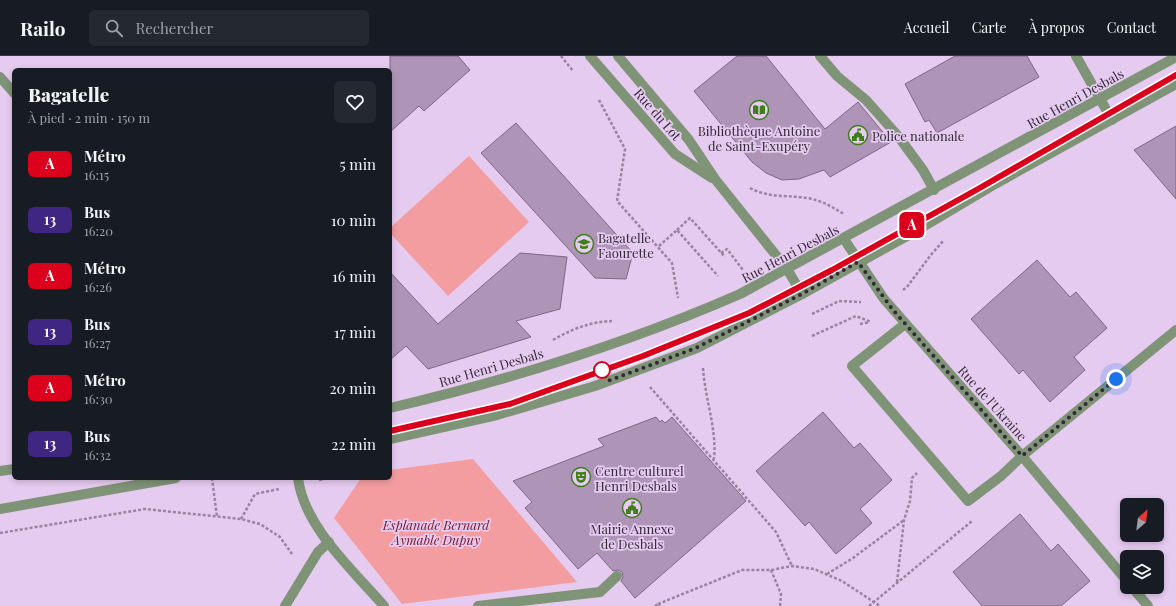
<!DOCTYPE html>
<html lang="fr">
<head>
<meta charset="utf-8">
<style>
  :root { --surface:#171b24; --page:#242831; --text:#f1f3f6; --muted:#9ea1a6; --line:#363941 }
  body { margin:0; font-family:"Playfair Display",serif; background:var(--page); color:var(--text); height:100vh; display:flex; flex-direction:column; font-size:15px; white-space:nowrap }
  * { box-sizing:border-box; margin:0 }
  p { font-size:13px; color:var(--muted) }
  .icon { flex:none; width:22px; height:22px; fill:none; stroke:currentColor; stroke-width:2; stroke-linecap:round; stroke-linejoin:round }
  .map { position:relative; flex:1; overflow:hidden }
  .panel { position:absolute; left:12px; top:12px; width:380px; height:412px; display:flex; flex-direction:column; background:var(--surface); border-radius:6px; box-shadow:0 2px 6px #0003 }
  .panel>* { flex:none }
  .badge { padding:0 8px; border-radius:6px; font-size:14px; line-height:26px }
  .needle { width:26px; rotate:28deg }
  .tools { position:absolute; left:1120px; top:442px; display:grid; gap:8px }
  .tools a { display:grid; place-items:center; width:44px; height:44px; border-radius:6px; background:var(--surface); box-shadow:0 2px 6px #0003; font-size:20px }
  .you { position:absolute; width:20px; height:20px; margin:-10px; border:3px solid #fff; border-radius:50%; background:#1a73e8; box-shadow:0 0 0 6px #1a73e833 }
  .map>.badge { position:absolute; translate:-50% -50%; box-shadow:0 0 0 2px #fff }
  .round { display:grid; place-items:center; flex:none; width:42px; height:42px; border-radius:6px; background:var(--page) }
  .head { display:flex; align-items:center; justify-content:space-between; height:68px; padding:0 16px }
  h1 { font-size:19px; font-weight:800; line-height:30px }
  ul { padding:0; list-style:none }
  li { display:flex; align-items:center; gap:12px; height:56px; padding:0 16px }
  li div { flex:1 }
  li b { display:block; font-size:15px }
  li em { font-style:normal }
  li .badge { min-width:44px; font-weight:700; text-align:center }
  header { display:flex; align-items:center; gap:24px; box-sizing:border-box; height:56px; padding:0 20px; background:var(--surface); border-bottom:1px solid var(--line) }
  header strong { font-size:19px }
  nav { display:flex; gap:22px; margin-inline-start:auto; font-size:14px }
  .search { width:280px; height:36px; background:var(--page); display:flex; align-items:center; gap:10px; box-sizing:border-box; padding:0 14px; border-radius:6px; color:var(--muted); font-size:15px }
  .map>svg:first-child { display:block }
</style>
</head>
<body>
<header>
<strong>Railo</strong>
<div class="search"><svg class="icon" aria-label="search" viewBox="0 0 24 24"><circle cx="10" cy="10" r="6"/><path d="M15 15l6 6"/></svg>Rechercher</div>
<nav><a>Accueil</a><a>Carte</a><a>À propos</a><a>Contact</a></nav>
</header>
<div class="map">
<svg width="1176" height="550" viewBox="0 0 1176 550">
  <rect width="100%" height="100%" fill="#e6cbf0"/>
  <g fill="#f49da1">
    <path d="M469,100L529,166L448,240L390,177V172Z"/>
    <path d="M473,403L577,526L402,548L334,462L361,422H390V414Z"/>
  </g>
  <g fill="#ae95b7" stroke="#7e6687">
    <path d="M390,0H458L470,14L424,55L419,50L390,76Z"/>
    <path d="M737,0H766L825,73L858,46L891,86L830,121L824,114L799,123L782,124L766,117L752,106L694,35Z"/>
    <path d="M955,0H1027L1039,21L937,77L929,64L925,66L905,28Z"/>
    <path d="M516,67L633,197L626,223L595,222L481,97Z"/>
    <path d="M1176,70V143L1134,94Z"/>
    <path d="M520,197L567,201L560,253L516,265L531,281L428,313L406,290L390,304V216L438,268Z"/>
    <path d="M1037,204L1070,241L1076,236L1107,272L1074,301L1085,314L1050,346L1023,314L1019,318L971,263Z"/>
    <path d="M823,356L854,392L860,387L892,424L860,453L872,467L836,498L809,466L805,470L756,415Z"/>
    <path d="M656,361L660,366L662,364L665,367L672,361L746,445L635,542L621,525L623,521L622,516L618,514L613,515L597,497L578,513L525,452L532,446L513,425L604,390L598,383Z"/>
    <path d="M1020,458L1051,495L1058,488L1090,525L1061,550H982L953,516Z"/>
  </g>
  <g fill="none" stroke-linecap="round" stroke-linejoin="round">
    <g stroke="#98849f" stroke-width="2.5" stroke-dasharray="3 2" stroke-linecap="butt">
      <path d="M561,0L573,15"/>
      <path d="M599,44L625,93L617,145L672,207L678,242"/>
      <path d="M750,132C768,142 788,139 807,142C821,144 832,151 844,158"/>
      <path d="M677,174L690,162L725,201"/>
      <path d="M659,190L677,174L718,220"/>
      <path d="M721,197L727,193L743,214"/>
      <path d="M903,234L907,231L930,200L944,184"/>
      <path d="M812,258L839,245L861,246"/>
      <path d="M860,268L870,266"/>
      <path d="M812,280L856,260L871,266"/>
      <path d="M553,284C572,273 589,266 612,265"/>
      <path d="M703,312C705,343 717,373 714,403"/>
      <path d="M650,331L776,476L792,510"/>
      <path d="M212,422L217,461"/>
      <path d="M319,424L329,422"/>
      <path d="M241,463L255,438L279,433"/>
      <path d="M0,477L145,453L241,463L260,468L280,481L292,498"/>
      <path d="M771,514L781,538L780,550"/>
      <path d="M827,518L853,502L904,464"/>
      <path d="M897,526L904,464L910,445L912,422L917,417"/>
      <path d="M658,548L742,514H771L792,510L814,513L842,525L880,550"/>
      <path d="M655,550L658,548L660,550"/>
      <path d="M869,550L972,465"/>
    </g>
    <g stroke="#7f9377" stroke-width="10">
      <path d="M820,0L837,20L866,44L898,80L923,114L934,134"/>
      <path d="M905,268L852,310L968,445L1001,420L1022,400"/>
      <path d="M285,550L318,496L329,486"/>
      <path d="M478,550L600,536L617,520"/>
    </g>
    <g stroke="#7f9377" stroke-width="10">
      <path d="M590,0L675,98L712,122"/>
      <path d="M618,0L689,84L715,123L787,213L802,238"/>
      <path d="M1076,0L1112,64"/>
      <path d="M0,21L14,37"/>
      <path d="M844,183L884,243L1022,400L1127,525"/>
      <path d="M1022,400L1176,274"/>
      <path d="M298,422C304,471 353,514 384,550"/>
      <path d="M1132,531L1148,550"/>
    </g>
    <g stroke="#7f9377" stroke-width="10">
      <path d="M390,352C509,324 628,287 740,238L1176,1"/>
      <path d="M390,383L497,359L595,330L697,292L802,238L916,175L995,128L1176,28"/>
      <path d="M0,415L14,413"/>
      <path d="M0,453L176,422"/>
    </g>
  </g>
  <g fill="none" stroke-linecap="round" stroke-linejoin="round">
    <defs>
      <path id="line" d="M390,375L510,348L643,300L749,257L832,214L978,133L1176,19"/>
    </defs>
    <use href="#line" stroke="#fff" stroke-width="9"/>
    <use href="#line" stroke="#db001b" stroke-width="6"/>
    <path stroke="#332937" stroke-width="4" stroke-dasharray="0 7.2" d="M602,314L608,325L696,292L802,238L858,206L893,254L1022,400L1116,323"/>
  </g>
  <defs>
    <symbol id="library-ring" viewBox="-11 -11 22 22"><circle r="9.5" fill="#e6cbf0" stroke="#407e1b" stroke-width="1.5"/><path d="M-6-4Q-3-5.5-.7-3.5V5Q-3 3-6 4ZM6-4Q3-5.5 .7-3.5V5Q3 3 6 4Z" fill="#407e1b"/></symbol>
    <symbol id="civic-ring" viewBox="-11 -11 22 22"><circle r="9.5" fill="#e6cbf0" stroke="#407e1b" stroke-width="1.5"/><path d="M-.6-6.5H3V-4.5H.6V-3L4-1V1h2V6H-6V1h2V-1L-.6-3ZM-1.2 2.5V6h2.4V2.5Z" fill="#407e1b"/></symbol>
    <symbol id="school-ring" viewBox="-11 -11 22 22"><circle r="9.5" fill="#e6cbf0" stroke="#407e1b" stroke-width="1.5"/><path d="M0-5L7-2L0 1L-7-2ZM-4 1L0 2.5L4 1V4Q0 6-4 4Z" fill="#407e1b"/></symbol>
    <symbol id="theatre-ring" viewBox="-11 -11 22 22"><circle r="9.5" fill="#e6cbf0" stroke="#407e1b" stroke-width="1.5"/><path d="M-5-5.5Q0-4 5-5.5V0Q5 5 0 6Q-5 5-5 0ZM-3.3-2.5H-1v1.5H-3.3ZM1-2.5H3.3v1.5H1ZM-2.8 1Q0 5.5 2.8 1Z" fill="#407e1b"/></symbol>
  </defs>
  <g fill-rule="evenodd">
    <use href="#library-ring" x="748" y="43" width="22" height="22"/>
    <use href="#civic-ring" x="847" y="68" width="22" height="22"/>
    <use href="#school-ring" x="573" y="177" width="22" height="22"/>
    <use href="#theatre-ring" x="570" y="410" width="22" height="22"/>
    <use href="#civic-ring" x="621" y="441" width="22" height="22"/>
  </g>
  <circle fill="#fff" stroke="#db001b" stroke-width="2" cx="602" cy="314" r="8"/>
  <g text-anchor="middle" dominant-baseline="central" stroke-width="3.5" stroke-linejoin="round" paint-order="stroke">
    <g font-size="13" fill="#332937" stroke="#e6cbf0">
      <text transform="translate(1075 42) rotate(-29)">Rue Henri Desbals</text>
      <text transform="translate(658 58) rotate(49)">Rue du Lot</text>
      <text transform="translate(790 197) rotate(-28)">Rue Henri Desbals</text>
      <text transform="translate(491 311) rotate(-16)">Rue Henri Desbals</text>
      <text transform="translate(993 347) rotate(48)">Rue de l'Ukraine</text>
    </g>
    <g font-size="13" fill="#332937" stroke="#e6cbf0" text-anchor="start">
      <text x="759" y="74" text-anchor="middle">Bibliothèque Antoine<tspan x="759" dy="15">de Saint-Exupéry</tspan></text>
      <text x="872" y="79">Police nationale</text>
      <text x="598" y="181">Bagatelle<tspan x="598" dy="15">Faourette</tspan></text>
      <text x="595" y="414">Centre culturel<tspan x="595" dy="15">Henri Desbals</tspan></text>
      <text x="632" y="472" text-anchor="middle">Mairie Annexe<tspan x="632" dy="15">de Desbals</tspan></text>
    </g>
    <g font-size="13" font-style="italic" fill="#7c162a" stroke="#e6cbf0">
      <text x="436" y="468">Esplanade Bernard<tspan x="436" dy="15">Aymable Dupuy</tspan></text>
    </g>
  </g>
</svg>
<div class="tools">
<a><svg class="needle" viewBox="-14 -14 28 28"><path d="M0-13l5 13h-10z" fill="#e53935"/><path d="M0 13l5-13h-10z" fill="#9ea1a6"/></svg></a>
<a><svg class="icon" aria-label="layers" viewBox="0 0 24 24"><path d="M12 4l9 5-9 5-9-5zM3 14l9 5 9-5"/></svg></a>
</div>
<div class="you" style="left:1116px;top:323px"></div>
<b class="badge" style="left:912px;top:169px;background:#db001b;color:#fff">A</b>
<section class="panel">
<div class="head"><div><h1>Bagatelle</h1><p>À pied · 2 min · 150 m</p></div><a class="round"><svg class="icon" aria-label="heart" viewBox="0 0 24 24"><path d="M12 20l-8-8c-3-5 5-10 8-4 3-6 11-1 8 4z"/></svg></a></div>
<ul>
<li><span class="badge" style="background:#db001b;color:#fff">A</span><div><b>Métro</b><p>16:15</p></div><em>5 min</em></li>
<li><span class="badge" style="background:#3f2682;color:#fff">13</span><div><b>Bus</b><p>16:20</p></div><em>10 min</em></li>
<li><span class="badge" style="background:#db001b;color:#fff">A</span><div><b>Métro</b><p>16:26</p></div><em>16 min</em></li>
<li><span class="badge" style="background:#3f2682;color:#fff">13</span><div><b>Bus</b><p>16:27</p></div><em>17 min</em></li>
<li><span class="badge" style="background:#db001b;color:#fff">A</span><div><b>Métro</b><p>16:30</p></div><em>20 min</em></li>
<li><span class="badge" style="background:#3f2682;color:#fff">13</span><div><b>Bus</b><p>16:32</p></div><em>22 min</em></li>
</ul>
</section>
</div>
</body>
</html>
